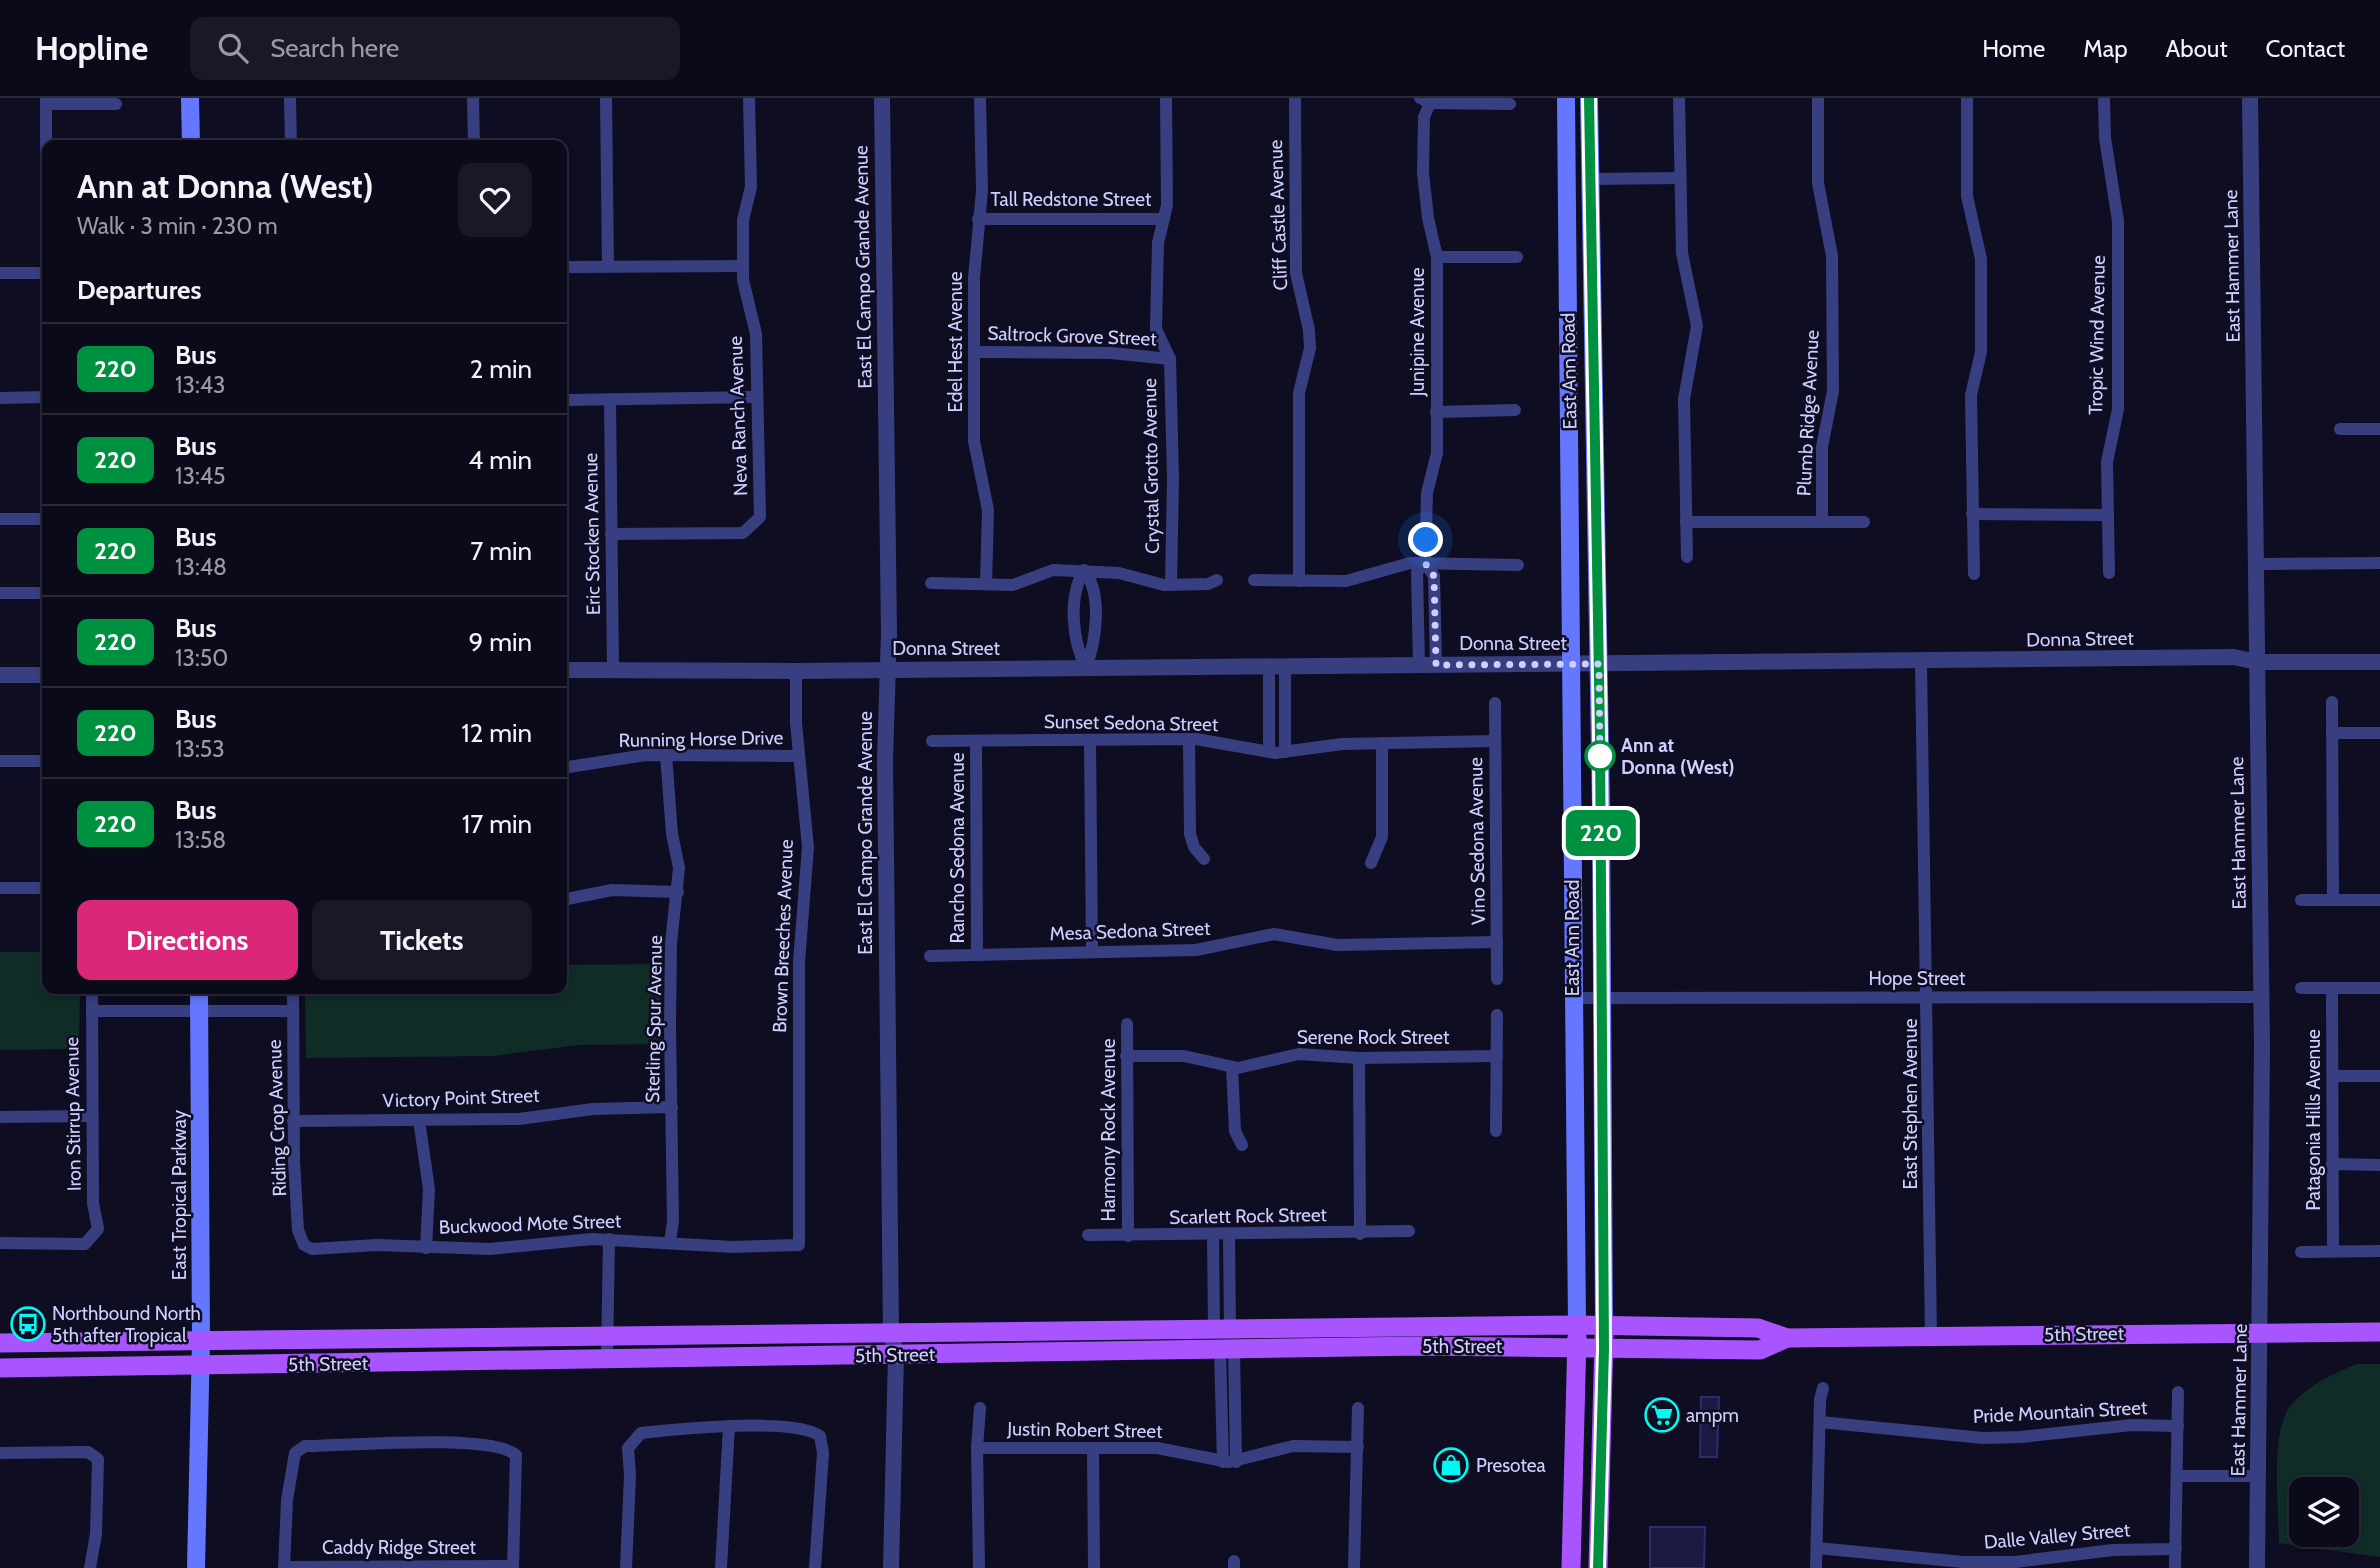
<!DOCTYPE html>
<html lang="en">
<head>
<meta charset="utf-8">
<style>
  :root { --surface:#0a0a1a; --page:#181827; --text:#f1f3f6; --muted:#999aa2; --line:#2a2b39; --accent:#db2777 }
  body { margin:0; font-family:Cabin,sans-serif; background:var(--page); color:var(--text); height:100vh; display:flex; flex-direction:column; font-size:26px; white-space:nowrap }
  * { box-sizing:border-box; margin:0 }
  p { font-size:23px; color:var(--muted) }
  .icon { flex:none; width:38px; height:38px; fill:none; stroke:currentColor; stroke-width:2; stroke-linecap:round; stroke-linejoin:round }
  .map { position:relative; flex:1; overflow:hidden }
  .panel { position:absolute; left:42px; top:42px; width:525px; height:854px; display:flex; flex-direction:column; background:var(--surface); border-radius:14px; box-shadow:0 4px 10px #0003,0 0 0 2px var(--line) }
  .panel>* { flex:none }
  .badge { padding:0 14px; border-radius:10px; font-size:24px; line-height:46px }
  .controls { position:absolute; left:2289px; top:1379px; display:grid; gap:14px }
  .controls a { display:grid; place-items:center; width:70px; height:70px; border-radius:14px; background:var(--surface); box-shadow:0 4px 10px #0003,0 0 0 2px var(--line); font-size:35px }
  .you { position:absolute; width:35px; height:35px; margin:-18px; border:5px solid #fff; border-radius:50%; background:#1a73e8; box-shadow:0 0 0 10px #1a73e833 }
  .map>.badge { position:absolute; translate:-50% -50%; box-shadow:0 0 0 4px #fff }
  h2 { padding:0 35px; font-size:26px; line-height:63px }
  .round { display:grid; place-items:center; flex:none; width:74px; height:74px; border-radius:14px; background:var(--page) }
  .head { display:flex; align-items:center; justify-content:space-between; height:119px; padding:0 35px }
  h1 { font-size:33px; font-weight:700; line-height:52px }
  .primary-button { display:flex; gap:14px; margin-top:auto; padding:14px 35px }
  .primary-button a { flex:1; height:80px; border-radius:14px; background:var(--accent); color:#fff; font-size:28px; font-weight:700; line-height:80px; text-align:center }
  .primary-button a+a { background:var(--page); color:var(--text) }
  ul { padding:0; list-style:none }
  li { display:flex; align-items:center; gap:21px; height:91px; padding:0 35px; border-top:2px solid var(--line) }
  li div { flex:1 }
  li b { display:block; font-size:26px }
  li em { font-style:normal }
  li .badge { min-width:77px; font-weight:700; text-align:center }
  header { display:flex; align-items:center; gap:42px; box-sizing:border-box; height:98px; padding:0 35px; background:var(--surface); border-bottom:2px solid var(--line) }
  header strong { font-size:33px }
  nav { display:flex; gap:38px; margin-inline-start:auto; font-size:24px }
  .search { width:490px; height:63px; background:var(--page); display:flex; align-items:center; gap:18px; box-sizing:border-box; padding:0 24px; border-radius:14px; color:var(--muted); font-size:26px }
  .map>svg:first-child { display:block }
</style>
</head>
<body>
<header>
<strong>Hopline</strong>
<div class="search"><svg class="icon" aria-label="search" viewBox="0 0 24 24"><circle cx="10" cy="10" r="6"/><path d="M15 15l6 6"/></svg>Search here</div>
<nav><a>Home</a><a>Map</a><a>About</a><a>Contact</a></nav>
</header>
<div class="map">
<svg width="2380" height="1470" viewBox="0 0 2380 1470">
  <rect width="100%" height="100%" fill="#0e0d22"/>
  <g fill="#102c27" fill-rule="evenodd">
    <path d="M0,854H47V891H80L79,951L0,952Z"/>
    <path d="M660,866L661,946L579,947L493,958L306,960L305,891H562V867Z"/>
    <path d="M2357,1266H2380V1459L2279,1445C2279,1411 2269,1331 2292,1306C2310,1286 2333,1276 2357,1266ZM2347,1391V1437H2301V1391Z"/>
  </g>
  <g fill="#1c1943" stroke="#302b6f" stroke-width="2">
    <path d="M1701,1299H1719L1717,1359H1700Z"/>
    <path d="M1650,1429H1705L1704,1470H1650Z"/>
  </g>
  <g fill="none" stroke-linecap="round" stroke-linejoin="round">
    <g stroke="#383f81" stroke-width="12">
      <path d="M46,0V175"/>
      <path d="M290,0L291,47"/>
      <path d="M473,0L474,47"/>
      <path d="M606,0L608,169"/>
      <path d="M980,0L982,93L974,180V343L988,412L986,486"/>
      <path d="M1166,0L1167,107L1158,145L1156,231L1170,261L1173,381L1171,487"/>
      <path d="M1295,0L1296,175L1309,232L1310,250L1299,295V483"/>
      <path d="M1420,0L1430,5L1510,6"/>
      <path d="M1679,0L1682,155L1697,228L1684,301L1687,459"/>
      <path d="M1818,0V85L1832,158L1833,293L1822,349V424"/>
      <path d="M1967,0V98L1981,161V254L1971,297L1974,476"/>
      <path d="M2104,0L2105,40L2118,123V311L2107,364L2109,475"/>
      <path d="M46,6H116"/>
      <path d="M1589,81L1680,80"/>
      <path d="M978,121H1164"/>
      <path d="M1437,159H1517"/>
      <path d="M569,169L743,168"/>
      <path d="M0,175H47"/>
      <path d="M974,254L1111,255L1170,261"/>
      <path d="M0,300L47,299"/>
      <path d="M610,301L613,571"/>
      <path d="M566,302L757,299"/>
      <path d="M1436,314L1515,312"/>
      <path d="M2340,331H2380"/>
      <path d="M1972,416L2107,417"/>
      <path d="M0,421H47"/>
      <path d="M1686,424H1864"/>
      <path d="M611,436L743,435L760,419L756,236L743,182V122L751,89L749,0"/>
      <path d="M1425,465L1434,478L1436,567"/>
      <path d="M2256,466L2380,465"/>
      <path d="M1084,472C1103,496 1096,543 1086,570C1072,542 1068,499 1084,472Z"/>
      <path d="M1254,482L1346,483L1410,465L1518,467"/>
      <path d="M931,485L1013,487L1053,472L1119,475L1164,487L1208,486L1217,482"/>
      <path d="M0,495H47"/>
      <path d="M1921,564L1931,1238"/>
      <path d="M1419,567L1417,474L1425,465L1427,395L1437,355V159L1428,120L1423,75L1424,19L1430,5"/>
      <path d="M1285,568V654"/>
      <path d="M2332,604L2333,802"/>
      <path d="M1495,605L1497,881"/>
      <path d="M2332,635H2380"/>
      <path d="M1189,641L1190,736L1194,749L1204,761"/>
      <path d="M1090,642L1092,854"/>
      <path d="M932,643L1196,641L1275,655L1342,646L1495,643"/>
      <path d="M976,643L977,857"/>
      <path d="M1269,654V568"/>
      <path d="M666,657L672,736L679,770L671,845L670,928L673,1123L670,1144"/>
      <path d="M0,663H47"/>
      <path d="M562,670L646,657L799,658"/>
      <path d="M1371,765L1382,739V645"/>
      <path d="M0,790H47"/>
      <path d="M562,802L612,792L678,794"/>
      <path d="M2301,802H2380"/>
      <path d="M930,858L1196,852L1274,836L1337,847L1497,844"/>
      <path d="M2301,890H2380"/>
      <path d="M2332,890L2333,1153"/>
      <path d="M293,891L294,1063L298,1132L304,1147L312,1151L377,1147L490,1151L592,1141L733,1149L799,1147V864L808,749L796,625V573"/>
      <path d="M1572,900L2261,899"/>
      <path d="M92,913H293"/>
      <path d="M1127,926L1128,1138"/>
      <path d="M1126,958H1184L1238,970L1299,956L1359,960L1497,958"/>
      <path d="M1359,960L1360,1136"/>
      <path d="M1232,970L1235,1033L1242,1047"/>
      <path d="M2333,978H2380"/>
      <path d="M0,1019L92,1018"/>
      <path d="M419,1022L429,1091L426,1150"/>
      <path d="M293,1023L519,1021L593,1011L672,1009"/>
      <path d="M1496,1033L1497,917"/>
      <path d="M2332,1066L2380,1067"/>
      <path d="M1088,1137L1409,1133"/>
      <path d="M1213,1137L1214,1232"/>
      <path d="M1229,1137L1230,1232"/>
      <path d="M0,1145L85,1146L98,1131L93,1105L92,891"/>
      <path d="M2301,1154L2380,1153"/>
      <path d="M1234,1251L1236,1364"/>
      <path d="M1220,1252L1223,1364"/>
      <path d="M607,1261L609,1141"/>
      <path d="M1820,1324L1983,1340L2021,1339L2132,1327L2178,1328"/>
      <path d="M977,1350H1157L1229,1364L1293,1348L1358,1349"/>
      <path d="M1093,1350L1094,1470"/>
      <path d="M0,1355L88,1354L98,1361L96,1436L90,1470"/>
      <path d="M2177,1378H2259"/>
      <path d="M1817,1450L1963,1464H2015L2113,1452L2176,1451"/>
      <path d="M1234,1463V1470"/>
      <path d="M284,1469L513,1468"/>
      <path d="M284,1470L287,1402L295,1355L305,1348C343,1348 491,1335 516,1357L513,1470"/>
      <path d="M626,1470L630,1377L628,1350L641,1335C676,1331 794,1319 820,1338L823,1355L815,1470"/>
      <path d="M721,1470L729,1328"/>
      <path d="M979,1470L977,1350L980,1310"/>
      <path d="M1354,1470L1358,1310"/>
      <path d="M1816,1470L1820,1302L1823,1290"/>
      <path d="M2175,1470L2178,1294"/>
    </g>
    <g stroke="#383f81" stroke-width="16">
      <path d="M882,0L889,535L885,661L891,1235L896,1257L891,1470"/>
      <path d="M2250,0L2262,948L2257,1470"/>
      <path d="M562,572L796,573L2234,559L2257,564H2380"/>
      <path d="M0,577H47"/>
    </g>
    <g stroke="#6576ff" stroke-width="18">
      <path d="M190,0L191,47"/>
      <path d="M1566,0L1577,1227"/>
      <path d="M1589,0L1601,712L1604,1228"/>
      <path d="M196,1470L201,1242L199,891"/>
    </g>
    <g stroke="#a955ff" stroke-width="19">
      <path d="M0,1245L1577,1227L1758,1230L1787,1240L2380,1234"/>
      <path d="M0,1270L1420,1248L1760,1252L1787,1240"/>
      <path d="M1571,1470L1577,1239"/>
      <path d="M1598,1470L1604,1239"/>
    </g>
  </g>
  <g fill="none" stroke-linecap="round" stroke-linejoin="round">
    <defs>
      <path id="line" d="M1589,0L1600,638L1604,1251L1598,1470"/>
    </defs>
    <use href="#line" stroke="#fff" stroke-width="16"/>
    <use href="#line" stroke="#009140" stroke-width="10"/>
    <path stroke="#cecfff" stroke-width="7" stroke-dasharray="0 12.6" d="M1426,442L1425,465L1434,478L1436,567L1599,566L1600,663V658"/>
  </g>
  <defs>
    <symbol id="bus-ring" viewBox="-11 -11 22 22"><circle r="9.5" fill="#0e0d22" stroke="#00f9f1" stroke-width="1.5"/><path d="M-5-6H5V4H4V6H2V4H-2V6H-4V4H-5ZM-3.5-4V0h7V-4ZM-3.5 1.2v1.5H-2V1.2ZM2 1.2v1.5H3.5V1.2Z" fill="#00f9f1"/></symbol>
    <symbol id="supermarket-ring" viewBox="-11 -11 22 22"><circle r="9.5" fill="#0e0d22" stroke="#00f9f1" stroke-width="1.5"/><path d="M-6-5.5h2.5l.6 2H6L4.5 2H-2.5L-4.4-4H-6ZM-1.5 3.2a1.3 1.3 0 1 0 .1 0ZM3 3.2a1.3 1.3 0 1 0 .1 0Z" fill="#00f9f1"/></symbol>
    <symbol id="shop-ring" viewBox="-11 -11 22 22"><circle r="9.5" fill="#0e0d22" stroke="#00f9f1" stroke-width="1.5"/><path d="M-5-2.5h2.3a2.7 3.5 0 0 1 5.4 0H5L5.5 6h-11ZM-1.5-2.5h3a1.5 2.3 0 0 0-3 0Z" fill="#00f9f1"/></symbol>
  </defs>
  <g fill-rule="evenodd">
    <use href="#bus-ring" x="9" y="1207" width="38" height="38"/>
    <use href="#supermarket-ring" x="1643" y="1298" width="38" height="38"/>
    <use href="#shop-ring" x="1432" y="1348" width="38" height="38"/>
  </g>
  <circle fill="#fff" stroke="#009140" stroke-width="3.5" cx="1600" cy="658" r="14"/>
  <g text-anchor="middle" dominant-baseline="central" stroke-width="5" stroke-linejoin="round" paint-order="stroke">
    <g font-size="19" fill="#cecfff" stroke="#0e0d22">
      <text x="1071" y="101">Tall Redstone Street</text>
      <text transform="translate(1278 117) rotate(-92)">Cliff Castle Avenue</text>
      <text transform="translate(2232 168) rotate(-91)">East Hammer Lane</text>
      <text transform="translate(863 169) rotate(-91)">East El Campo Grande Avenue</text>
      <text transform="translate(1417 234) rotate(-90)">Junipine Avenue</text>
      <text transform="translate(2097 237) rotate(-89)">Tropic Wind Avenue</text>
      <text transform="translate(1072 238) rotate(2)">Saltrock Grove Street</text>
      <text transform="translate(955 244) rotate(-90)">Edel Hest Avenue</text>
      <text transform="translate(1569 273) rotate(-91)">East Ann Road</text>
      <text transform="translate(1808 315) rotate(-87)">Plumb Ridge Avenue</text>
      <text transform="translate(738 318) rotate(-92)">Neva Ranch Avenue</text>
      <text transform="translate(1151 368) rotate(-91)">Crystal Grotto Avenue</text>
      <text transform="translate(592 436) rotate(-91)">Eric Stocken Avenue</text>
      <text transform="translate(2080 541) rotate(-1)">Donna Street</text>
      <text x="1513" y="545">Donna Street</text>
      <text x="946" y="550">Donna Street</text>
      <text transform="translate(1131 625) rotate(1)">Sunset Sedona Street</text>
      <text transform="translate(701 641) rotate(-1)">Running Horse Drive</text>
      <text transform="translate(865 735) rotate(-90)">East El Campo Grande Avenue</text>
      <text transform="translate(2238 735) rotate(-91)">East Hammer Lane</text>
      <text transform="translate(1477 743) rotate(-91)">Vino Sedona Avenue</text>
      <text transform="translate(957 750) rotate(-90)">Rancho Sedona Avenue</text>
      <text transform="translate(1130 833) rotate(-2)">Mesa Sedona Street</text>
      <text transform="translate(783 838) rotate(-88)">Brown Breeches Avenue</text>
      <text transform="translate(1572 840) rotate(-90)">East Ann Road</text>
      <text x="1917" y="880">Hope Street</text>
      <text transform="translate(654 921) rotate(-89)">Sterling Spur Avenue</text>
      <text x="1373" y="939">Serene Rock Street</text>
      <text transform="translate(461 1000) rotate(-2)">Victory Point Street</text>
      <text transform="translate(1910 1006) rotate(-90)">East Stephen Avenue</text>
      <text transform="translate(73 1016) rotate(-91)">Iron Stirrup Avenue</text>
      <text transform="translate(277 1020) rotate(-92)">Riding Crop Avenue</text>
      <text transform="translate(2313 1022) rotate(-90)">Patagonia Hills Avenue</text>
      <text transform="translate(1108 1032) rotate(-90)">Harmony Rock Avenue</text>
      <text transform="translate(179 1097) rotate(-90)">East Tropical Parkway</text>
      <text transform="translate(1248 1118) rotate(-1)">Scarlett Rock Street</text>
      <text transform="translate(530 1126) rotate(-2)">Buckwood Mote Street</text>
      <text transform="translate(2084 1236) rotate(-1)">5th Street</text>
      <text x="1462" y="1248">5th Street</text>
      <text transform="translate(895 1257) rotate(-1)">5th Street</text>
      <text transform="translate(328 1266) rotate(-1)">5th Street</text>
      <text transform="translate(2239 1302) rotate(-89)">East Hammer Lane</text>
      <text transform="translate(2060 1314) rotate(-3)">Pride Mountain Street</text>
      <text transform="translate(1085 1332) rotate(1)">Justin Robert Street</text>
      <text transform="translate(2057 1438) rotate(-5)">Dalle Valley Street</text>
      <text x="399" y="1449">Caddy Ridge Street</text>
    </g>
    <g font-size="19" font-weight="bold" fill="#cecfff" stroke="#0e0d22" text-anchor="start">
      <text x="1621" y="647">Ann at<tspan x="1621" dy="22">Donna (West)</tspan></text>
    </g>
    <g font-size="19" fill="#cecfff" stroke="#0e0d22" text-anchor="start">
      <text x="52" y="1215">Northbound North<tspan x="52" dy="22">5th after Tropical</tspan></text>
      <text x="1686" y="1317">ampm</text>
      <text x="1476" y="1367">Presotea</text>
    </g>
  </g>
</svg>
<div class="controls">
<a><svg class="icon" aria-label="layers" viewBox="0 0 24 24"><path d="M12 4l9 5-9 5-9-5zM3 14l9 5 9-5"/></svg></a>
</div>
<div class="you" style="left:1426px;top:442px"></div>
<b class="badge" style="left:1601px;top:735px;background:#009140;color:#fff">220</b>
<section class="panel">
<div class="head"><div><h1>Ann at Donna (West)</h1><p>Walk · 3 min · 230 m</p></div><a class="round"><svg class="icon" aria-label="heart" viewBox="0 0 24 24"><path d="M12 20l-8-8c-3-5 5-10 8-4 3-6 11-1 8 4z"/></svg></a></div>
<h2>Departures</h2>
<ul>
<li><span class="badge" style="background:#009140;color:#fff">220</span><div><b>Bus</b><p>13:43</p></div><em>2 min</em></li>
<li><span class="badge" style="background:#009140;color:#fff">220</span><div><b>Bus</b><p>13:45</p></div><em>4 min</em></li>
<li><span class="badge" style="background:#009140;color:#fff">220</span><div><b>Bus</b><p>13:48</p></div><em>7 min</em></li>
<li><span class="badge" style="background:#009140;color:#fff">220</span><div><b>Bus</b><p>13:50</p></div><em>9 min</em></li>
<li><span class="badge" style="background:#009140;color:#fff">220</span><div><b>Bus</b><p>13:53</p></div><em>12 min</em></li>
<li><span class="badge" style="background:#009140;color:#fff">220</span><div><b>Bus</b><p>13:58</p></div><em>17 min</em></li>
</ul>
<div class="primary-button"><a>Directions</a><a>Tickets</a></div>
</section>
</div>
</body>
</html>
